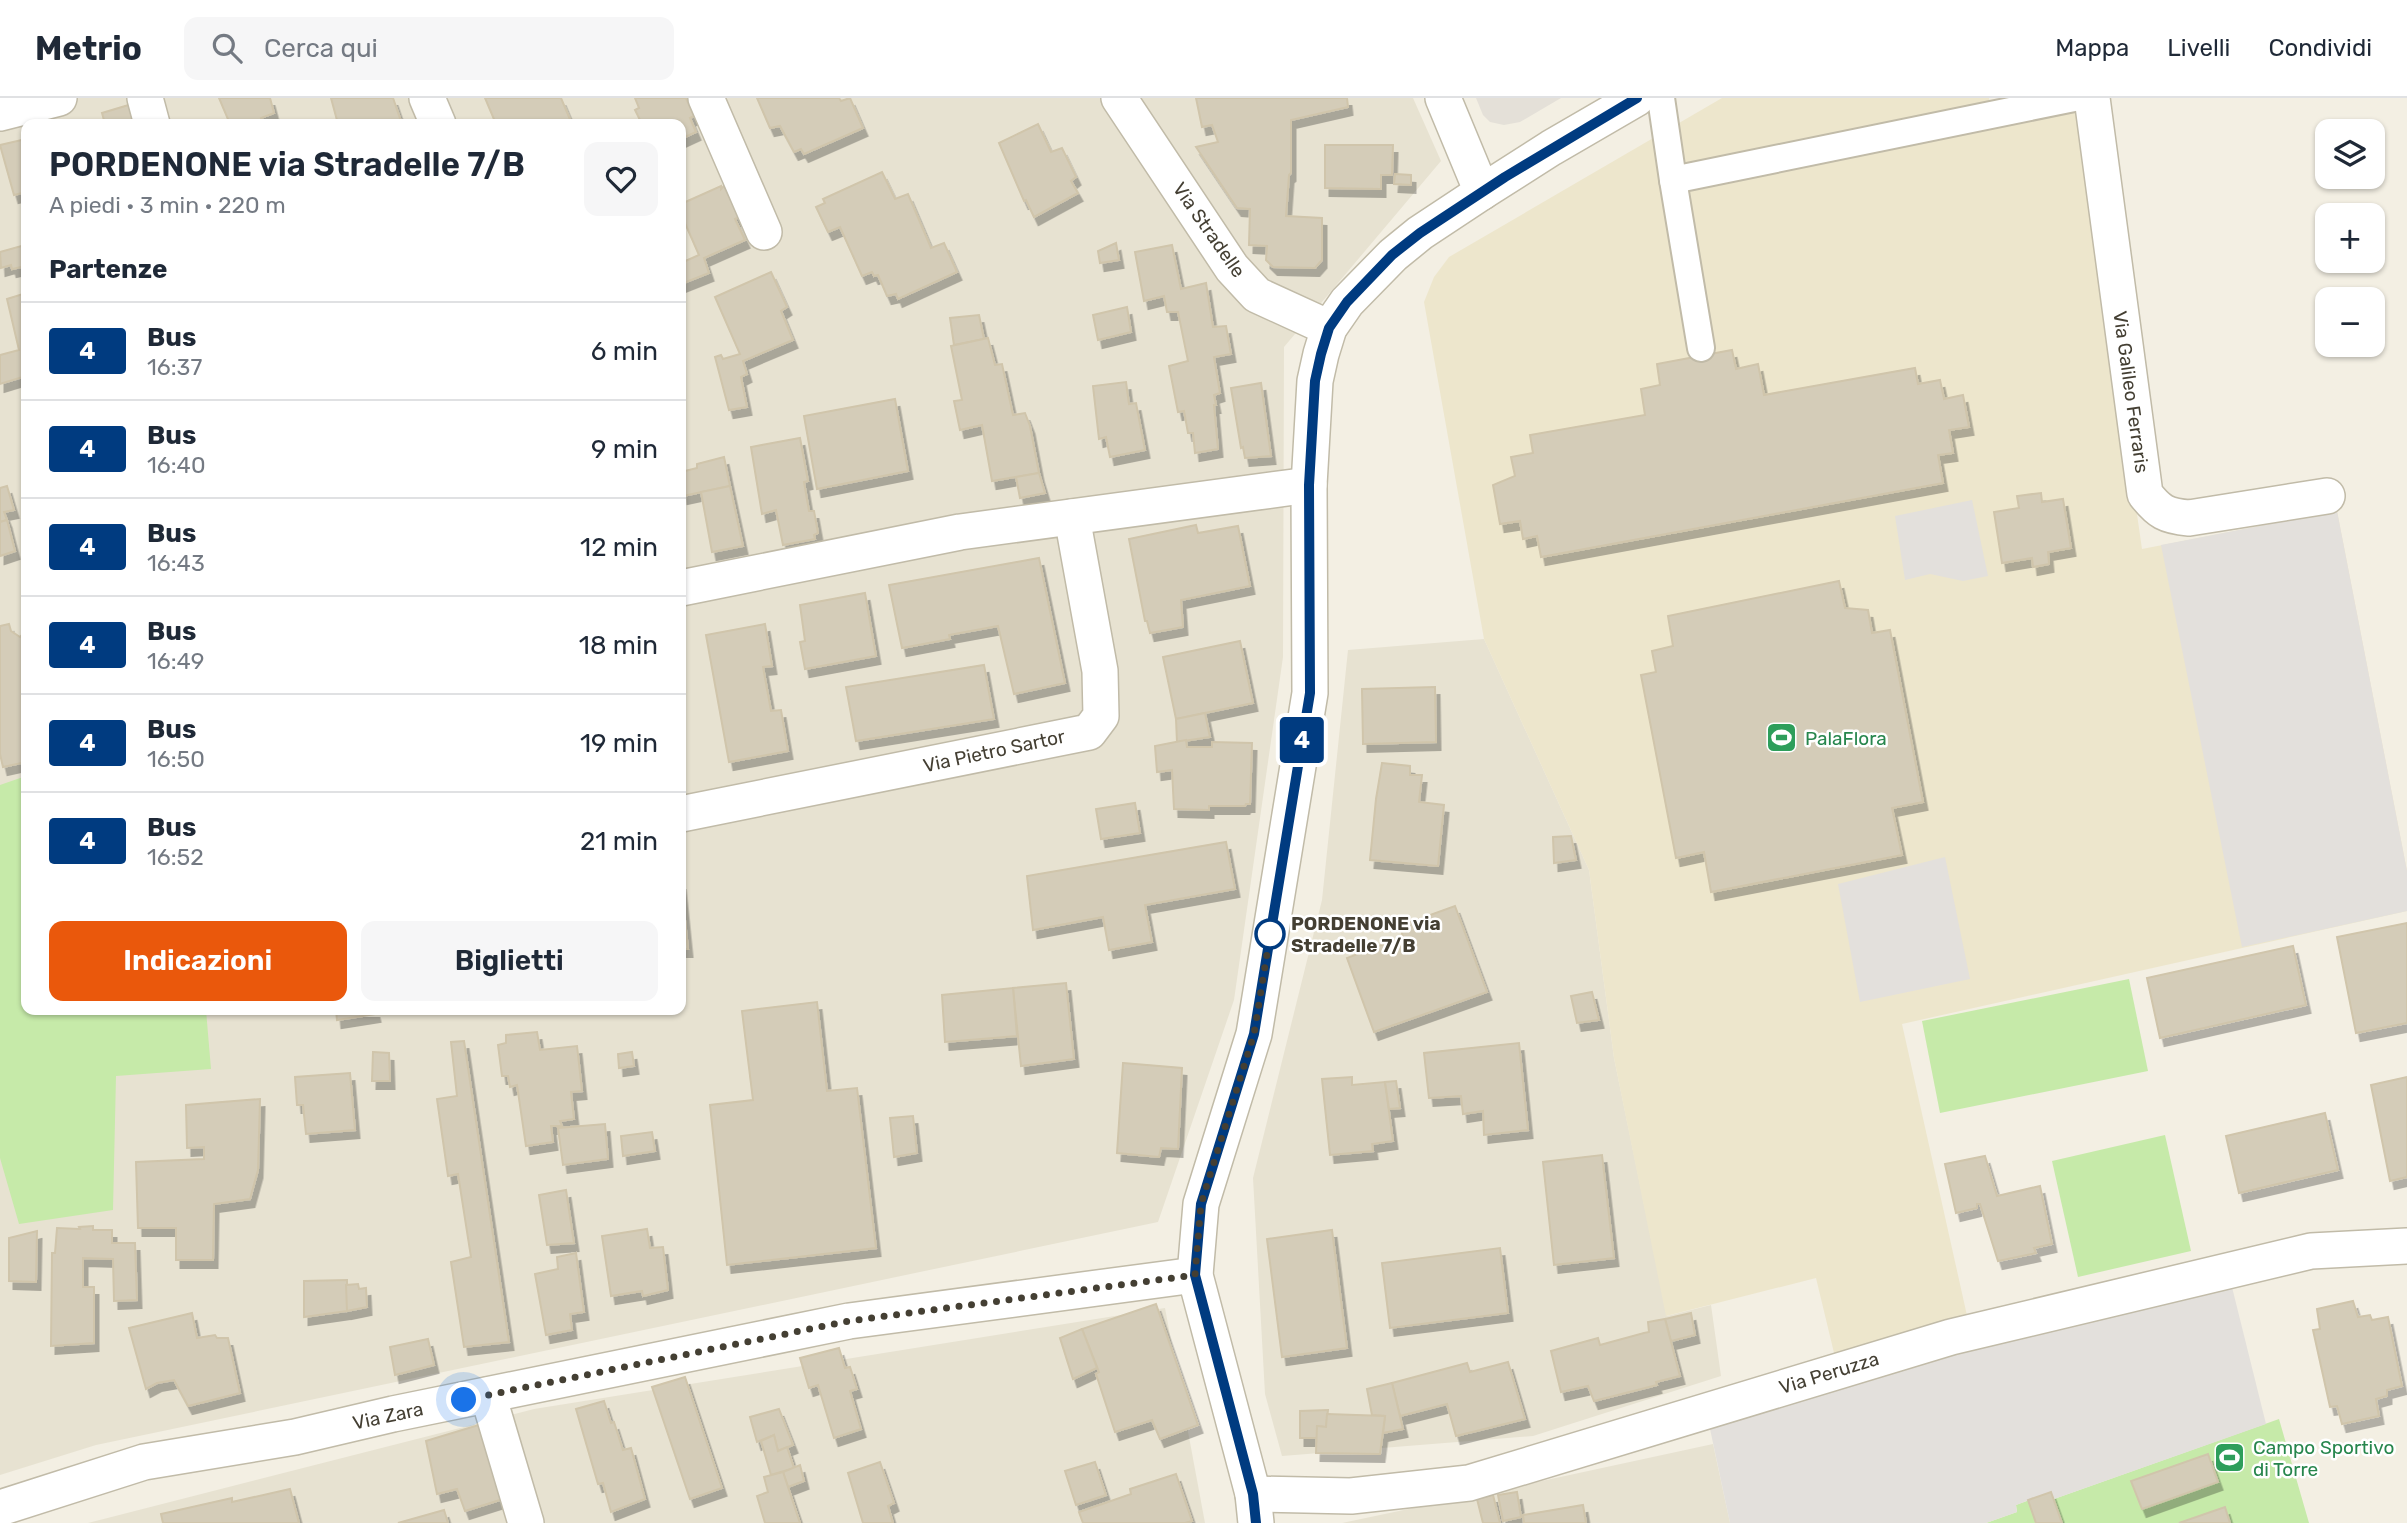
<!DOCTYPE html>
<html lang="it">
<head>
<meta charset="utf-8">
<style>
  :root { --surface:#fff; --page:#f6f6f7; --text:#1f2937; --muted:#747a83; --line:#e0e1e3; --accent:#ea580c }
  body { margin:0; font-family:Rubik,sans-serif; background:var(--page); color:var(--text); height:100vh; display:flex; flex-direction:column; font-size:26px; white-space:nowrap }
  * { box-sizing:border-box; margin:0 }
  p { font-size:23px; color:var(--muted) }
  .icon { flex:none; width:38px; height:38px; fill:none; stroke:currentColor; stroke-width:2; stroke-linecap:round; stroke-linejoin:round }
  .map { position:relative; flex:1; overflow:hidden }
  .drawer { position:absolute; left:21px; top:21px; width:665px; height:896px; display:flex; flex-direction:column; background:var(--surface); border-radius:14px; box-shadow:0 2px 5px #0004 }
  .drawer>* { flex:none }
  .badge { padding:0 14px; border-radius:5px; font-size:24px; line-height:46px }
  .tools { position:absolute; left:2315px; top:21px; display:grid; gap:14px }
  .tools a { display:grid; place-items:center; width:70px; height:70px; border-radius:14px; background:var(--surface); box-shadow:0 2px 5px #0004; font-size:35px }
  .you { position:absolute; width:35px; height:35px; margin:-18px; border:5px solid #fff; border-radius:50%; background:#1a73e8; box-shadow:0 0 0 10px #1a73e833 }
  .map>.badge { position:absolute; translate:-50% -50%; box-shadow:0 0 0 4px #fff }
  h2 { padding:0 28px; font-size:26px; line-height:63px }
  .round { display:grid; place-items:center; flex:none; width:74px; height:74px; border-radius:14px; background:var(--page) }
  .head { display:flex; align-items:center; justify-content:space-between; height:119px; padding:0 28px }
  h1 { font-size:33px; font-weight:600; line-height:52px }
  .primary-button { display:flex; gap:14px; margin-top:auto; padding:14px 28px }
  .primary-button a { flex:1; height:80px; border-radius:14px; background:var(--accent); color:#fff; font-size:28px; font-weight:600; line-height:80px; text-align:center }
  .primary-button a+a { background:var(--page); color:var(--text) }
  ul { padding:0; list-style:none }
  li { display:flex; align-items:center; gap:21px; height:98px; padding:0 28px; border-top:2px solid var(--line) }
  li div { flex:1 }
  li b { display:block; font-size:26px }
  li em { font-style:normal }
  li .badge { min-width:77px; font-weight:700; text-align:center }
  header { display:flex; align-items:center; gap:42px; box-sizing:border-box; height:98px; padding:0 35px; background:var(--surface); border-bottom:2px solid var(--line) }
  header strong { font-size:33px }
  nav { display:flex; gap:38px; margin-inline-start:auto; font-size:24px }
  .search { width:490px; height:63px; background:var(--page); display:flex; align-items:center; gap:18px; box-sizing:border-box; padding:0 24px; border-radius:14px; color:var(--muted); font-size:26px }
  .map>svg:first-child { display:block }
</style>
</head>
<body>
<header>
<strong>Metrio</strong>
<div class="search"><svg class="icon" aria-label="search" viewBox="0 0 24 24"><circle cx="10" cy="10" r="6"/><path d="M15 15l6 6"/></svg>Cerca qui</div>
<nav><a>Mappa</a><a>Livelli</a><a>Condividi</a></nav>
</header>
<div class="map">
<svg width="2407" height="1425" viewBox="0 0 2407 1425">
  <defs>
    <filter id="shadow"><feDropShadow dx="4.5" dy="8" stdDeviation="0" flood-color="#0004"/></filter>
  </defs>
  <rect width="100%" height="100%" fill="#f3efe3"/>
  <g fill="#e7e2d1" fill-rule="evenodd">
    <path d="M0,0H1413L1441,63L1284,249L1283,559L1234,902L1158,1124L96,1347L0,1377ZM26,26H681V912H26Z"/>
    <path d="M1484,541L1589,772L1614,960L1667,1218L1711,1207L1721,1278L1533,1338L1282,1358L1265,1296L1253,1080L1322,802L1348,552Z"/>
    <path d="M1165,1210L1205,1425H88L534,1311Z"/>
    <path d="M1713,1346L1730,1425H1342L1565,1378Z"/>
  </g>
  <path fill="#e4e0d8" d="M1476,0H1561L1520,24L1504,27L1490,24L1483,17Z"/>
  <path fill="#ede6cc" d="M1722,0H1989L1993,20L2072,10L2077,13L2080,19L2142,451L2337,413L2407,773V813L1902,926L1968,1222L1835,1259L1816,1180L1666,1218L1614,960L1589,772L1484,541L1424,204L1434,179L1449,159Z"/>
  <g fill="#c6eaa9">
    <path d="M26,678V912H206L211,971L116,978L113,1112L19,1126L0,1060V687Z"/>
    <path d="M2129,881L2148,973L1940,1015L1922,923Z"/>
    <path d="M2165,1037L2191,1153L2078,1179L2052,1063Z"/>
    <path d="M2279,1321L2309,1425H1986L2017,1414L2016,1407L2051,1394L2054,1401Z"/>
  </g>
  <g fill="#e3e0dc">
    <path d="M1972,402L1988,478L1963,483L1930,476L1905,482L1895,418Z"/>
    <path d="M2337,413L2407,773V813L2242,849L2161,447Z"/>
    <path d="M1945,759L1970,881L1860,904L1838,786Z"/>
    <path d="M2228,1173L2266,1326L2054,1401L2051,1394L2016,1407L2017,1414L1986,1425H1730L1706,1312Z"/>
  </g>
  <g fill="#d4ccb8" stroke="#d0c5ab" stroke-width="2" filter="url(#shadow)">
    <path d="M219,0H270L274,15L261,20L263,26H230Z"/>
    <path d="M331,0H393L402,26H338Z"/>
    <path d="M485,0H561L572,26H496Z"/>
    <path d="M635,0H686L694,18L690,20L696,34L681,41V26H642L635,12L639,10Z"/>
    <path d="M757,0H839L841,3L850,0L863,30L804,56L801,51L794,54L780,28L770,30Z"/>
    <path d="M1196,0H1347L1348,9L1291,22V75L1289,77L1286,118L1322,120V162L1315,170L1273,169L1266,162L1267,148L1249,147L1250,111L1237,110L1196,49L1218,44L1212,27L1202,29Z"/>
    <path d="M132,6L147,26H105L102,15Z"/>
    <path d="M1038,26L1051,54L1062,50L1076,79L1071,83L1078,95L1034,119L1026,102L1024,103L999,45Z"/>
    <path d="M26,41V94L14,97L0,47Z"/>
    <path d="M1325,47H1393L1392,77H1381V91L1325,90Z"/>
    <path d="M882,74L895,101L908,96L931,150L944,145L957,174L898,201L896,196L887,198L878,177L874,178L872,174L862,178L840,129L828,134L816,109L825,105L823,101Z"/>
    <path d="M1395,76L1411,77V87L1394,86Z"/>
    <path d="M721,88V91L724,88L739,119L735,121L745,142L704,160L709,175L681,186V165L699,157L681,116V106Z"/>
    <path d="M1116,145L1119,162L1100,165L1098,153Z"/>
    <path d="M25,147L26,168L12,171L11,167L1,170L0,154Z"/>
    <path d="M1172,147L1181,191L1206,185L1213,229L1226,228L1231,256L1214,259L1220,295L1214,297L1216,307H1214L1218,351L1195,355L1193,335H1188L1184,313L1178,314L1169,268L1188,263L1178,214H1167L1164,198L1144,203L1135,154Z"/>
    <path d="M771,174L787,209L781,213L793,242L743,263L747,276L741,279L747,309L729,312L715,259L721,257L723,261L740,256L715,199Z"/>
    <path d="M26,195V278L0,286V257L19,252L7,201Z"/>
    <path d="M1127,209L1131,234L1098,242L1093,217Z"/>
    <path d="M979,217L984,241L954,247L950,220Z"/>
    <path d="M988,240L995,267L1002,266L1013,317L1025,315L1030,328L1039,375L992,383L982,327L960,332L954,303L962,302L951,248Z"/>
    <path d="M1732,252L1736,271L1758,266L1764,297L1915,270L1918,286L1940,282L1944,301L1963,297L1969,329L1949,332L1953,355L1938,357L1943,385L1541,459L1537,438L1523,441L1520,423L1500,426L1493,387L1515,378L1511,359L1533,355L1530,337L1645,317L1641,291L1660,287L1657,266Z"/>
    <path d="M1126,284L1129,306L1136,305L1145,352L1110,359L1106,339L1099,341L1093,288Z"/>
    <path d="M1261,285L1271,358L1245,360L1243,349L1241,350L1231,290Z"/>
    <path d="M895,301L908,373L817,391L804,318Z"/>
    <path d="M800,340L808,383L804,384L809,413H814L818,435L814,437L815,441L783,447L776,412L762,416L751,349Z"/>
    <path d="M724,359L730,388L683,398L681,374L697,370V366Z"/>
    <path d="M1039,375L1045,395L1020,400L1016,379Z"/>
    <path d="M7,388L14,412L4,414L7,422L0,424V390Z"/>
    <path d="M730,388L743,448L712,454L701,394Z"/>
    <path d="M2041,395L2042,404L2063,401L2071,450L2048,454L2049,466L2033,469L2032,460L2002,465L1994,414L2019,410L2017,398Z"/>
    <path d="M7,422L15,453L0,458V424Z"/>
    <path d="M1196,427L1198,435L1238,428L1250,488L1181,502L1183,529L1150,535L1147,523H1145L1129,441Z"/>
    <path d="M1039,460L1065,585L1014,596L998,528L949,537L950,541L902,550L889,487Z"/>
    <path d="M1839,483L1845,510L1868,512L1872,535L1890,532L1923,704L1892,710L1902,757L1711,794L1704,754L1676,760L1641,577L1656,574L1652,553L1673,548L1668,518Z"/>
    <path d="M865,495L876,558L805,571L800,544L805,543L800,507Z"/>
    <path d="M9,526L11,533L20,539L26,533V664L3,669L0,656V528Z"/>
    <path d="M765,526L772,568L763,569L771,613L781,612L788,653L729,664L706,537Z"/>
    <path d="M1240,543L1253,605L1176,621L1163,559Z"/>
    <path d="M984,567L994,621L856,643L846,589Z"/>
    <path d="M1435,589L1436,644L1363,646L1362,591Z"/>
    <path d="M1205,615L1210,639L1177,644L1176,621Z"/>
    <path d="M1186,642L1187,649H1212V644L1252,645L1250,706H1246L1245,708H1209V712L1174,711L1172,672L1157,674L1155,648Z"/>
    <path d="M1382,665L1410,668V677H1422L1419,704L1444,707L1438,768L1370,762L1376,701Z"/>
    <path d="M1135,705L1140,735L1101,741L1096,711Z"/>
    <path d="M1571,738L1576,762L1554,765L1553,739Z"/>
    <path d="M1226,744L1235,791L1145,807L1152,844L1109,852L1103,819L1033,832L1027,778Z"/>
    <path d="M681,783L688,851H681Z"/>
    <path d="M1455,808L1487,894L1374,934L1347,860L1403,839L1400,828Z"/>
    <path d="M2407,825V925L2356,935L2337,839Z"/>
    <path d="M2293,848L2306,907L2160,940L2147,880Z"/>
    <path d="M1066,885L1074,961L1021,968L1013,890Z"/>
    <path d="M1013,890L1017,938L945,944L942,897Z"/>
    <path d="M1592,894L1599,922L1577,925L1571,898Z"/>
    <path d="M817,904L827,993L857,990L876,1150L727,1167L710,1007L753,1002L742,913Z"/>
    <path d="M336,912H375L376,916L337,922Z"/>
    <path d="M537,934L540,952L577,948L582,993L571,994L574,1021L560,1023L562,1028H551L553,1044L526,1048L517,987L510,989L508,978H502L498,947L506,945V937Z"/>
    <path d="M464,943L509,1244L464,1249L451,1164L471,1159L458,1076L448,1078L437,1001L457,998L451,944Z"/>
    <path d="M1519,945L1528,1032L1484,1037L1483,1013L1463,1016L1461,998L1429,1000L1424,955Z"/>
    <path d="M373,954L389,955L390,983H372Z"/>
    <path d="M632,954L634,968L619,970L618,956Z"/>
    <path d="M1123,965L1182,970L1178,1051L1161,1050L1159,1059L1117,1055Z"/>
    <path d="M350,975L355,1032L306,1036L303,1007H297L295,979Z"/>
    <path d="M1352,979V987L1385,984L1393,1043L1372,1046L1373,1053L1330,1057L1322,981Z"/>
    <path d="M2407,979V1079L2390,1083L2371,987Z"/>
    <path d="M1396,983L1400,1010L1389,1011L1385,984Z"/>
    <path d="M260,1001L258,1072L250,1101L214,1106L213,1162H176V1130H138L136,1064L204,1061V1049L187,1050L186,1007Z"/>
    <path d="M2325,1015L2338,1072L2239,1095L2226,1038Z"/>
    <path d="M913,1018L917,1055L894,1059L890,1020Z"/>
    <path d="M605,1026L608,1061L563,1067L558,1030Z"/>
    <path d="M652,1034L655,1053L623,1058L621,1038Z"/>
    <path d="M1602,1057L1614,1160L1554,1167L1543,1064Z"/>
    <path d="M1985,1058L1997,1098L2040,1088L2052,1146L2034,1150L2036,1155L1998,1163L1980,1106H1977V1110L1956,1115L1945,1066Z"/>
    <path d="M566,1092L574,1145L547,1147L539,1097Z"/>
    <path d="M93,1128V1132H112V1145H135L137,1202L114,1203L113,1161L83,1160V1189H94V1245L51,1248L52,1155H55L57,1130L80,1131L79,1129Z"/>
    <path d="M647,1131L650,1150L663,1149L668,1192L643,1198L642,1193L611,1198L602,1138Z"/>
    <path d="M1332,1132L1347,1250L1282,1259L1267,1141Z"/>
    <path d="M37,1133L36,1184L9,1183V1140Z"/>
    <path d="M1500,1150L1508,1215L1390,1230L1382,1165Z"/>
    <path d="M576,1155L584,1214L570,1216L572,1232L546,1237L535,1176L558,1171L557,1159Z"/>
    <path d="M347,1182V1213L304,1219V1183Z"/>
    <path d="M358,1186L359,1191L366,1190L367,1209L347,1213L346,1187Z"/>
    <path d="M2353,1203L2358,1219L2370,1217L2372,1222L2388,1219L2402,1288L2387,1292V1298L2376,1301L2379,1318L2342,1326L2337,1308L2330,1309L2313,1232L2320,1231L2317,1211Z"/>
    <path d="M1156,1206L1198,1327L1160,1341L1152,1322L1115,1334L1096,1276L1099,1274L1082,1231Z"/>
    <path d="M192,1215L197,1240L215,1237L217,1240H228L240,1295L188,1308L174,1282L157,1285L146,1291L129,1230Z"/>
    <path d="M1691,1215L1695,1237L1671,1243L1665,1221Z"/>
    <path d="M1665,1221L1680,1278L1656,1284L1657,1287L1594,1303L1588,1288L1561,1294L1551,1253L1598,1240L1600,1247L1644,1235L1649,1234L1648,1224Z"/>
    <path d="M1082,1231L1097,1270L1073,1281L1060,1240Z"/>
    <path d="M428,1241L434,1267L395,1277L390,1249Z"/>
    <path d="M839,1250L845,1270L850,1269L857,1291L850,1293L861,1331L834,1340L818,1287L809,1290L800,1260Z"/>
    <path d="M1508,1264L1525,1321L1456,1338L1447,1306L1400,1318L1392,1285L1467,1265L1470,1274Z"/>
    <path d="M685,1279L722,1390L690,1401L652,1289Z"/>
    <path d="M1392,1285L1403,1331L1383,1335L1385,1318L1372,1317L1367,1291Z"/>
    <path d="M604,1303L611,1325L614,1324L623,1352L631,1350L645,1401L611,1414L603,1385L598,1386L576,1311Z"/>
    <path d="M779,1311L793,1347L778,1353L774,1337L757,1344L750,1319Z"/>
    <path d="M1328,1312L1326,1329L1317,1328V1340H1300V1313Z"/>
    <path d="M1327,1316L1385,1318L1380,1356L1316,1355L1317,1328L1326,1329Z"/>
    <path d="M482,1326L503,1401L465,1413L457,1391L437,1396L426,1343Z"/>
    <path d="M774,1337L778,1353L787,1349L794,1370L771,1377L761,1343Z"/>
    <path d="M2208,1356L2218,1384L2142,1411L2131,1383Z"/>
    <path d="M880,1364L894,1405L888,1408L893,1425H863L848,1375Z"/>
    <path d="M1095,1364L1106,1397L1076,1407L1065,1373Z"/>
    <path d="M800,1367L804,1383L788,1389L783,1374Z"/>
    <path d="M783,1374L800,1425H765L757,1398L768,1394L764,1379Z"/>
    <path d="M1176,1376L1192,1423L1185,1425H1083L1079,1414L1131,1396L1130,1391Z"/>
    <path d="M290,1391L299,1425H163L161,1416L232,1400V1404Z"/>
    <path d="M1517,1394L1521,1419L1503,1423L1498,1397Z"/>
    <path d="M2051,1394L2062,1425H2036L2028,1402Z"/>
    <path d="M1493,1397L1500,1425H1483L1477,1401Z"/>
    <path d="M1583,1407L1586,1425H1524L1523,1417Z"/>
    <path d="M2225,1409L2230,1425H2179Z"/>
    <path d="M444,1412L448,1425H398Z"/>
  </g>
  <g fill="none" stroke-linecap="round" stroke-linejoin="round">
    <defs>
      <g id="pedestrian">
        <path d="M1661,0L1673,82"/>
        <path d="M1701,250L1673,82L2074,0"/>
      </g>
      <g id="minor">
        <path d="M145,0L152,26"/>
        <path d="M427,0L438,26"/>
        <path d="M706,0L764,134"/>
        <path d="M1119,0L1232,170L1257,197L1329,230"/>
        <path d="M1443,0L1482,94"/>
        <path d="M2092,0L2145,396C2159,414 2166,418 2189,420L2327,398"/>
        <path d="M0,15L59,0"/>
        <path d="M681,490L960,434L1309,387"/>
        <path d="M681,716L1089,634L1101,618L1100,573L1072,419"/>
        <path d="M488,1297L526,1425"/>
        <path d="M1253,1396L1351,1398L1469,1385L1951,1239L2311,1153L2407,1148"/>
        <path d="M0,1410L144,1364L295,1339L393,1316L849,1223L1195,1177"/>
        <path d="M1256,1425L1253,1396L1195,1177L1201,1106L1254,936L1310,595L1309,387L1315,283L1321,256L1329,230L1347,204L1393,157L1420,135L1482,94L1551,50L1637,0"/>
      </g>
    </defs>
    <use href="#pedestrian" stroke="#c1bba8" stroke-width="30"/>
    <use href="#minor" stroke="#c1bba8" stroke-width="38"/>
    <use href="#pedestrian" stroke="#fff" stroke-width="26"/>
    <use href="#minor" stroke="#fff" stroke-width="35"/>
  </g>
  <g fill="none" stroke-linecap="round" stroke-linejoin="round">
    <defs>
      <path id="line" d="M1256,1425L1253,1396L1195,1177L1201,1106L1254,936L1310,595L1309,387L1315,283L1321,256L1329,230L1347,204L1392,157L1420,135L1505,79L1637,0"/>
    </defs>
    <use href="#line" stroke="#fff" stroke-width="16"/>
    <use href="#line" stroke="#003b80" stroke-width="10"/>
    <path stroke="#443f33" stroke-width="7" stroke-dasharray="0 12.6" d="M464,1302L849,1223L1195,1177L1201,1106L1254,936L1271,831L1270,836"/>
  </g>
  <defs>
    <symbol id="stadium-square" viewBox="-11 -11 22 22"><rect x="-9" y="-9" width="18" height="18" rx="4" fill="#2e9e5b" stroke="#fff"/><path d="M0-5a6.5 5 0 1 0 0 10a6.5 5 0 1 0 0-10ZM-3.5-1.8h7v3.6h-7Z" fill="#fff"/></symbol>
  </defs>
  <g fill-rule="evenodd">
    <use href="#stadium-square" x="1764" y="622" width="35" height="35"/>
    <use href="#stadium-square" x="2212" y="1342" width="35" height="35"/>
  </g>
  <circle fill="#fff" stroke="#003b80" stroke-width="3.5" cx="1270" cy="836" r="14"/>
  <g text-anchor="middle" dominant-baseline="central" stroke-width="5" stroke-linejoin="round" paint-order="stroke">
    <g font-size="19" fill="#443f33" stroke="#fff">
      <text transform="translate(1209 132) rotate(55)">Via Stradelle</text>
      <text transform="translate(2131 294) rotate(82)">Via Galileo Ferraris</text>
      <text transform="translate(994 653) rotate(-12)">Via Pietro Sartor</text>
      <text transform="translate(1829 1275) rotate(-17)">Via Peruzza</text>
      <text transform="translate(388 1318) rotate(-12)">Via Zara</text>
    </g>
    <g font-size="19" fill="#27864d" stroke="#fff" text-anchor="start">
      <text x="1805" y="640">PalaFlora</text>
      <text x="2253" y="1349">Campo Sportivo<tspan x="2253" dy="22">di Torre</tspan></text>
    </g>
    <g font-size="19" font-weight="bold" fill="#443f33" stroke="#fff" text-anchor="start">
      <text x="1291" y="825">PORDENONE via<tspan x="1291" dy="22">Stradelle 7/B</tspan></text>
    </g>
  </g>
</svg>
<div class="tools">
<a><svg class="icon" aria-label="layers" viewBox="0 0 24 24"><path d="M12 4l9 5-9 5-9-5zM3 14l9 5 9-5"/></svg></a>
<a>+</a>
<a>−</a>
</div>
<div class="you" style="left:464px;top:1302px"></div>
<b class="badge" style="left:1302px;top:642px;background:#003b80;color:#fff">4</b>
<section class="drawer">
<div class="head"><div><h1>PORDENONE via Stradelle 7/B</h1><p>A piedi · 3 min · 220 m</p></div><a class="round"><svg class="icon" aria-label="heart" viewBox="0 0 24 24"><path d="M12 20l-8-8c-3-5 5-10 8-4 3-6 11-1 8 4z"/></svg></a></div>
<h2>Partenze</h2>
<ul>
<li><span class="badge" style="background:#003b80;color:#fff">4</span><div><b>Bus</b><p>16:37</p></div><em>6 min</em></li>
<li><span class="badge" style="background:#003b80;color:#fff">4</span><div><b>Bus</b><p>16:40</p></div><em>9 min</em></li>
<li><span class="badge" style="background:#003b80;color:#fff">4</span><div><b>Bus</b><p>16:43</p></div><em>12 min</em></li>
<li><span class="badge" style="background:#003b80;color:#fff">4</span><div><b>Bus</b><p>16:49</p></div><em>18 min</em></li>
<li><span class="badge" style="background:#003b80;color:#fff">4</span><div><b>Bus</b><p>16:50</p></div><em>19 min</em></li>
<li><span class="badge" style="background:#003b80;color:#fff">4</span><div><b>Bus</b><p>16:52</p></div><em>21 min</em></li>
</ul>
<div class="primary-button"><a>Indicazioni</a><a>Biglietti</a></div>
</section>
</div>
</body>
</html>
